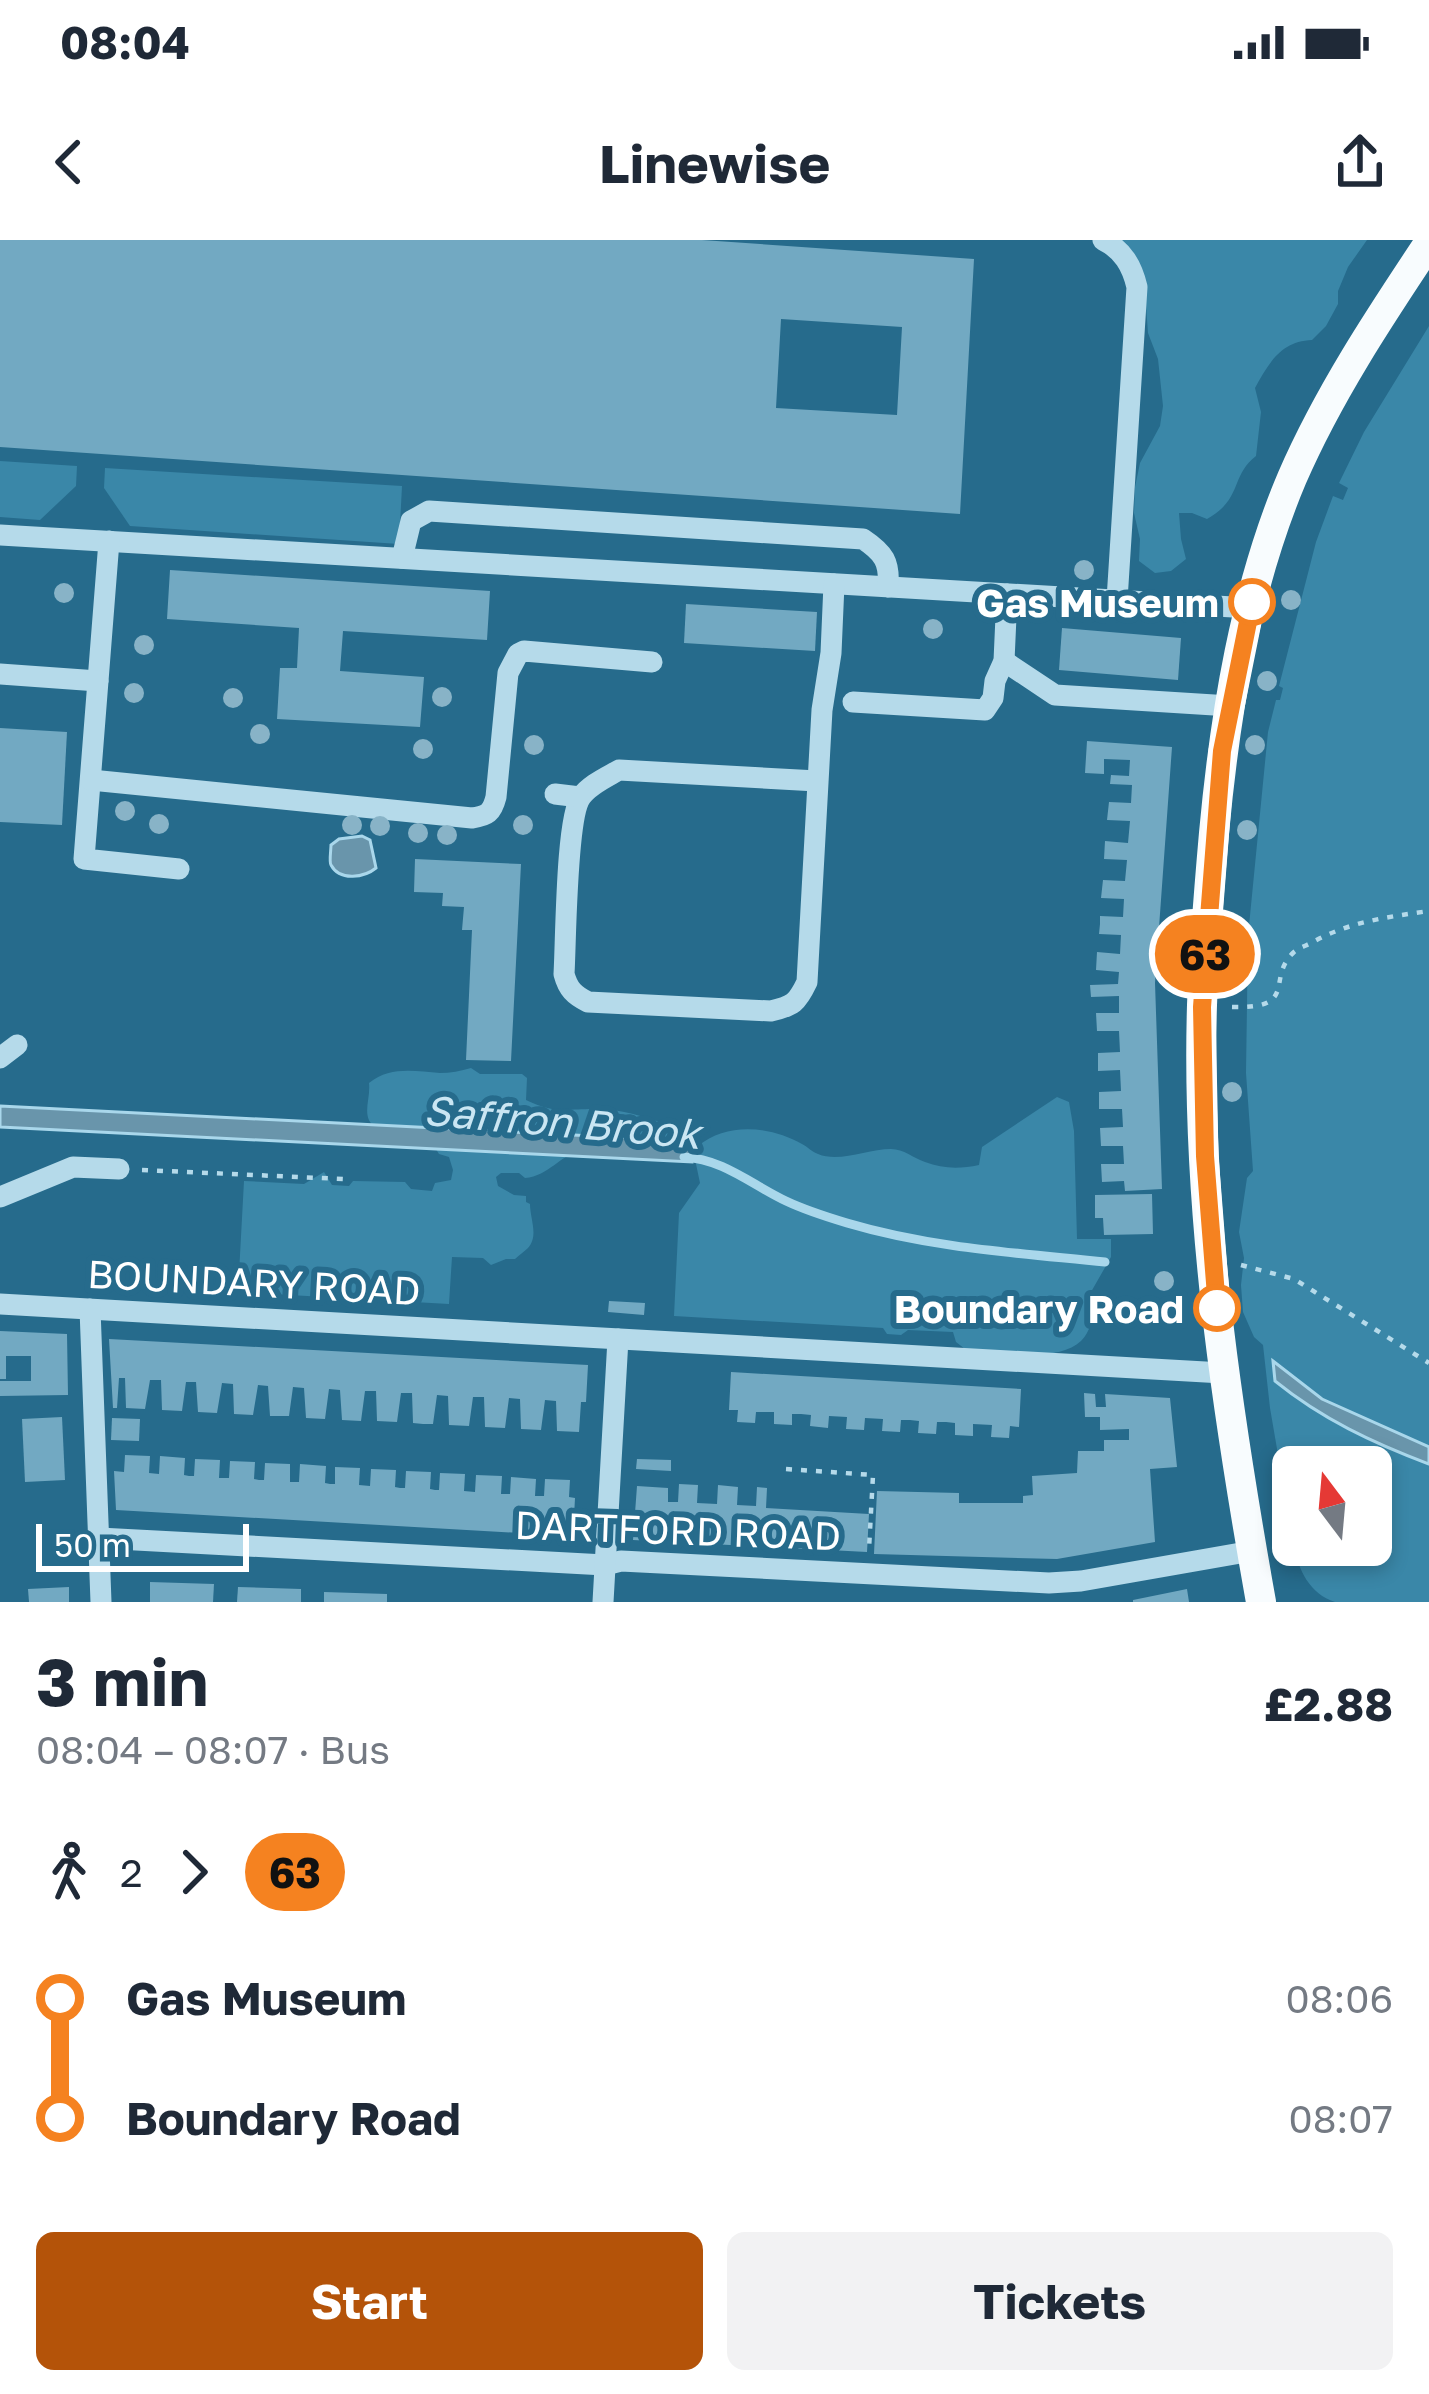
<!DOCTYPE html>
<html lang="en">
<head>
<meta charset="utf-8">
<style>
  :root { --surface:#fff; --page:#f2f2f3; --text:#1f2937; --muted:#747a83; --accent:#b45309 }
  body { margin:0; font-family:"Golos Text",sans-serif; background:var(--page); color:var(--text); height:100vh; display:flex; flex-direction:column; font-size:45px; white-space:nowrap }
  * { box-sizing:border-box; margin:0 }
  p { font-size:39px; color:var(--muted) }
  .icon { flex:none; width:66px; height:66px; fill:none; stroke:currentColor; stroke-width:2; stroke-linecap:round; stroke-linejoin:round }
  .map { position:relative; height:1362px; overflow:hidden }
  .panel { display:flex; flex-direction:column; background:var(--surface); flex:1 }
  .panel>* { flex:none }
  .badge { padding:0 24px; border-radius:39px; font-size:42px; line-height:78px }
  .needle { width:78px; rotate:344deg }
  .buttons { position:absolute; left:1272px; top:1206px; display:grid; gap:24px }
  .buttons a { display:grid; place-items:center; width:120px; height:120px; border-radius:18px; background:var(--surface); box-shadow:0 6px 18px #0003; font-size:60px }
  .scale { position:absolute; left:36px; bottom:30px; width:213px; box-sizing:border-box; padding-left:12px; border:6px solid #fff; border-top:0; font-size:33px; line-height:42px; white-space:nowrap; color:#fff; -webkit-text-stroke:9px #266b8c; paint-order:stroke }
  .map>.badge { position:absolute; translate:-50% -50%; box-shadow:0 0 0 6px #fff }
  .legs { display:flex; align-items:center; gap:18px; height:132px; padding:0 36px; font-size:39px }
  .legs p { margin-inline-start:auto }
  .headline { display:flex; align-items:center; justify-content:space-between; height:204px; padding:0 36px }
  h1 { font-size:66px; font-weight:700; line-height:90px }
  .cta { display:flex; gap:24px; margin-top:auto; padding:24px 36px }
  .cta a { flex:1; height:138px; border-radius:18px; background:var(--accent); color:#fff; font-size:48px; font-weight:700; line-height:138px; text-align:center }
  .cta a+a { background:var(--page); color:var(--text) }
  ul { padding:0 36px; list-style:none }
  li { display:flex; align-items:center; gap:42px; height:120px; font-size:45px }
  li i { display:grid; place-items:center; width:18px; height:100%; margin:0 15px; background:currentColor }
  li i::after { content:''; width:30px; height:30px; margin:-15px; border:9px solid; border-radius:50%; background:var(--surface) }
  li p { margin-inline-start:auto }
  li:first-child i { background:linear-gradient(#0000 50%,currentColor 0) }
  li:last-child i { background:linear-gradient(currentColor 50%,#0000 0) }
  .status { display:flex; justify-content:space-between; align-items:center; height:84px; padding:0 60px; background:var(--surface); direction:ltr }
  .status svg { height:33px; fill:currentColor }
  header { display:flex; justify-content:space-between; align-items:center; height:156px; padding:0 36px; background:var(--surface); font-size:54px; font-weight:700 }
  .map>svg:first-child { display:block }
</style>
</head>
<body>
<div class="status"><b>08:04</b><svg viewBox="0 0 49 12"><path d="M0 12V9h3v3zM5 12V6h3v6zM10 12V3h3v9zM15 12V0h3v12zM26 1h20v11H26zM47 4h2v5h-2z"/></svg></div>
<header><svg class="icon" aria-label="back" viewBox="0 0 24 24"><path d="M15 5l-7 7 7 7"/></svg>Linewise<svg class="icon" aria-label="share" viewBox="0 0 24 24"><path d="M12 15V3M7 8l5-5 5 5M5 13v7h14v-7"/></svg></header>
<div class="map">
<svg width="1429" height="1362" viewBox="0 0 1429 1362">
  <rect width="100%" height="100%" fill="#266b8c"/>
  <g fill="#3a87a8">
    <path d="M1115,0H1367L1348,27L1338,51V64L1326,86L1312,100C1281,101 1269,123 1255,148L1261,172L1256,216C1230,236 1243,259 1207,279L1192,273H1179L1181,299L1186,319L1171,331L1155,333L1139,321L1140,299L1134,273L1135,247L1140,223L1160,186L1163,166L1158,119L1148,93L1144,39L1132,11Z"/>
    <path d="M1429,86V1362H1335C1310,1354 1298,1330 1294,1305H1371V1227H1293V1302L1270,1168L1263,1105L1254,1097L1243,1072L1241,1045L1244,1018L1239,992L1247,938L1253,931L1246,833L1248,696L1268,492L1276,460H1280L1283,448L1279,446L1316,302L1333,256L1343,260L1348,248L1339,243L1364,192Z"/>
    <path d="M0,221L77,226L76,246L40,280L0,277Z"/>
    <path d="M105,228L402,246L399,304L130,286L104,248Z"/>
    <path d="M471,828L480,834H522L527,838L526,860C555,874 565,869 594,869C617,868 642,876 663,883L671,897L667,908C647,911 627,918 607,919C597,919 588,913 578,913C561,914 549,936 525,938L519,933H501L496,937L498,946L514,955L526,956V962L530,964C530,979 539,996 528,1008C524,1012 519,1015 515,1019H506L491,1025L483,1018L452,1017L449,1064L238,1052L244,941L304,944L324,932L332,945L349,946L353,941L405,942L411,949L432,951L435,943L451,940L453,930L449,917L439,914L434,906L376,888C360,877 371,860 369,843C390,826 414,831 440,833C450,833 461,831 471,828Z"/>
    <path d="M1057,857L1069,862L1074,891L1077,999H1111V1017L1091,1052L1097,1065C1093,1078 1090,1092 1081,1101C1057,1124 996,1111 965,1109L956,1102L953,1092L908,1090L901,1095L887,1094L883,1088L674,1076L679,973L700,943L696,924L698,906C727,882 770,886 802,904C808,907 812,912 818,914C839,923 868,909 891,909C904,909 913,918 925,922C943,929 960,929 979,925L982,907Z"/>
  </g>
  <g fill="#6995ab" stroke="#a9d7eb" stroke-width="3">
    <path d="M362,596L370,600L376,628C365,637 340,642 331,625C329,622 331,610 331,605L339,599Z"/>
    <path d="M0,866L693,901L692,922L0,887Z"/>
    <path d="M1273,1121L1322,1159L1429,1207V1224C1373,1203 1322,1179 1275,1141Z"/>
  </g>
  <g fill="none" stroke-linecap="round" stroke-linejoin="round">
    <path stroke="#a9d7eb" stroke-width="9" d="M684,917C723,919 752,945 786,961C805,970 827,977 847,983C931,1008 1018,1013 1105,1022"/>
  </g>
  <g fill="#72a9c2" fill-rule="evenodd">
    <path d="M0,0H702L974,19L960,274L0,207ZM781,79L902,87L897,175L776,168Z"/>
    <path d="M170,330L490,351L487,400L343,391L340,431L424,437L420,487L277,479L280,428H297L299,388L167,379Z"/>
    <path d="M686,364L817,372L815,411L684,403Z"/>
    <path d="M1062,388L1181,398L1178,440L1059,430Z"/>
    <path d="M0,488L67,492L62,585L0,582Z"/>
    <path d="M1087,501L1172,507L1155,743L1162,949L1125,951L1124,941L1102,942L1101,924H1124L1123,906H1101L1100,888L1123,887L1122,869H1099V852L1121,851L1120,830L1098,831V813L1120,812L1119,791H1097L1096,773H1119V756L1091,757L1090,745L1118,744L1119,732L1096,730L1097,712L1120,714L1121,695L1099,694L1100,684V676L1123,677L1124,659L1101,658L1103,640L1125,641L1127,620L1104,619L1105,601L1128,603L1130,581L1107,580L1109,562L1131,563L1132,545L1110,544L1111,535L1129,536L1130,520L1104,519V534L1085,533Z"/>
    <path d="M415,619L521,624L511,821L466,820L472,690H462L464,667L442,666L443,653L414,652Z"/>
    <path d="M1152,954L1153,994L1104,995L1103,978H1095V955Z"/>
    <path d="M609,1061L645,1063L644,1075L608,1072Z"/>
    <path d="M0,1091L67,1094L68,1155L0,1156V1141H31V1116H6V1139H0Z"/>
    <path d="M109,1099L588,1125L586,1162H581L579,1192L557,1191L556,1161L545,1160L541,1190L521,1189L520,1159L509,1158L505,1188L485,1187L484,1157H473L469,1186L449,1185L448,1156L437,1155L433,1184H423L413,1183L412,1153H401L397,1182L377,1181L376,1151H365L361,1181L342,1180L340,1150L329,1149L325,1179L306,1178L304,1148L293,1147L289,1176H270L268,1146L258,1145L253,1175L234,1174L233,1144L222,1143L217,1173L198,1172L196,1142H186L182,1171L162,1170L161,1140H150L145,1169L126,1168L125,1138H119L117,1168H113Z"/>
    <path d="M731,1132L1021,1149L1019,1187L1010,1186L1009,1198L991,1197L992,1185L973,1184V1196L955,1195V1183L946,1182H937L936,1194L918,1193L919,1181L910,1180H901L900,1192L882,1191L883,1179L865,1178L864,1190L846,1189L847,1177L829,1176L828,1188L810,1186L811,1175L801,1174H792V1185L774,1184V1172H756L755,1183L737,1182L738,1170H729Z"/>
    <path d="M1084,1153L1095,1154L1096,1167H1106L1105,1154L1170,1158L1177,1227L1150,1229L1155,1302L1057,1319L874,1314L877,1251L959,1253V1263H1023V1256L1033,1255L1032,1236L1077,1233L1078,1211H1104V1200H1129V1189L1100,1190V1177H1085Z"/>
    <path d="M62,1177L65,1240L25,1242L22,1179Z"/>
    <path d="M112,1178L140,1179L139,1201L111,1200Z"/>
    <path d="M125,1215L150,1216L149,1233L159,1234L160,1216L185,1218L184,1235L189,1236H194L195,1219L220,1220L219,1238H229L230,1221L255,1222L254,1239L259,1240H264L265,1223L290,1224V1242H299L300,1224L326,1226L325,1243L330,1244H335V1227L360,1228L359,1245L370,1246L371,1229L396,1230L395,1247L400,1248H405L406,1231L431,1232L430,1249L435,1250H439L440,1233L465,1234L464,1251L475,1252L476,1235L502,1236L501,1254H510L511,1237L536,1239L535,1256H544L545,1239L570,1240L569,1257L575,1258L573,1296L116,1270L114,1231L124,1232Z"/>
    <path d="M637,1219L671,1220V1231L636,1229Z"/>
    <path d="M679,1244L698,1245L697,1263L717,1264L718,1245L738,1247L737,1265L756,1266L757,1247L767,1248L766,1268L869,1274L867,1312L633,1300L637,1246L668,1248V1262H678Z"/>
    <path d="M150,1342L214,1344L213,1362H150Z"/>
    <path d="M69,1347V1362H29L28,1349Z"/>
    <path d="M238,1347L301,1349V1362H237Z"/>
    <path d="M1187,1349L1189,1362H1133V1360Z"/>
    <path d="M324,1352L387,1354V1362H324Z"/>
  </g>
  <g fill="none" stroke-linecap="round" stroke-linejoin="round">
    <g stroke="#b5daea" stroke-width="4.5" stroke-dasharray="6 9" stroke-linecap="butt">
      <path d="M1232,767C1300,769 1265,739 1294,712C1299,708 1305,706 1311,703C1348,682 1387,677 1429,671"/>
      <path d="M142,930L343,939"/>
      <path d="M1241,1025L1294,1039L1429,1123"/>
      <path d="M786,1229L873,1235L869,1309"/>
    </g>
    <g stroke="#b5daea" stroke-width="21">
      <path d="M1103,0C1123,10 1132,26 1137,47L1117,360"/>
      <path d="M0,295L1250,368"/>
      <path d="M109,301L84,619L179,629"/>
      <path d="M402,318L411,281L429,271L863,299C884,313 890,322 888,347"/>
      <path d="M1004,421L1055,455L1230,466"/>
      <path d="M0,434L98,441"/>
      <path d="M853,462L985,470L993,458L995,441L1004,421L1007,354"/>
      <path d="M91,540L472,578C487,576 492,573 496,557L508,433L518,414L524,411L652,422"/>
      <path d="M817,541L619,530C607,537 589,545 581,557C566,577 566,702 564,734C568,749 574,755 588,762L771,771C793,766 797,763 807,742L822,470L831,413L834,344"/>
      <path d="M555,554L580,557"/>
      <path d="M0,818L17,805"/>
      <path d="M0,957L73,927L119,929"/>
      <path d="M0,1064L1223,1133"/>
      <path d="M90,1069L101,1362"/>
      <path d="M99,1298L605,1325L621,1321L1049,1343L1081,1341L1252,1311"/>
      <path d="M603,1362L618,1099"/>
    </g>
    <path stroke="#f8fcfe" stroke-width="30" d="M1261,1362C1226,1166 1196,965 1202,765C1204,708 1209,650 1214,593C1225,474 1245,349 1292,238C1328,155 1379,78 1429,3"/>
  </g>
  <g fill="#88b3c7">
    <circle cx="1084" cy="330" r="10"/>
    <circle cx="64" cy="353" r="10"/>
    <circle cx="1291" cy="360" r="10"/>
    <circle cx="933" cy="389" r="10"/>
    <circle cx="144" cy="405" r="10"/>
    <circle cx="1267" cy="441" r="10"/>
    <circle cx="134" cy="453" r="10"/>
    <circle cx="442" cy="457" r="10"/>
    <circle cx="233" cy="458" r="10"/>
    <circle cx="260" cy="494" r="10"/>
    <circle cx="534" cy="505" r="10"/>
    <circle cx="1255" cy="505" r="10"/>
    <circle cx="423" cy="509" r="10"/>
    <circle cx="125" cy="571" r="10"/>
    <circle cx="159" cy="584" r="10"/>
    <circle cx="352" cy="585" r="10"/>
    <circle cx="523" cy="585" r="10"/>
    <circle cx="380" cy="586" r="10"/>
    <circle cx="1247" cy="590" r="10"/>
    <circle cx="418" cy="593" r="10"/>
    <circle cx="447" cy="595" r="10"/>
    <circle cx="1235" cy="715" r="10"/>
    <circle cx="1232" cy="852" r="10"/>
    <circle cx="1164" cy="1041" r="10"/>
  </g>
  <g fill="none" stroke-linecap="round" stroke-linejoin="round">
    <defs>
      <path id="line-1" d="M1217,1068L1205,916L1202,767L1222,511L1252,362"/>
    </defs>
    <use href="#line-1" stroke="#fff" stroke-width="27"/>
    <use href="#line-1" stroke="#f58220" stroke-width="18"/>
  </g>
  <g fill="#fff" stroke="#f58220" stroke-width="6">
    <circle cx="1252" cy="362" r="21"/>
    <circle cx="1217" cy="1068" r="21"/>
  </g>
  <g text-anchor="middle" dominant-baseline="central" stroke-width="12" stroke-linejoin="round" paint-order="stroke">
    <g font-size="39" font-weight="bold" fill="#fff" stroke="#266b8c" text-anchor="end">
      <text x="1219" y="362">Gas Museum</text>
      <text x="1184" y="1068">Boundary Road</text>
    </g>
    <g font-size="39" fill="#fff" stroke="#266b8c">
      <text transform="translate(254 1042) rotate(3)">BOUNDARY ROAD</text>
      <text transform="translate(678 1290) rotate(2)">DARTFORD ROAD</text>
    </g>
    <g font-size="42" font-style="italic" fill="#cae6f3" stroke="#266b8c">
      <text transform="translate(562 881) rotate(5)">Saffron Brook</text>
    </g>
  </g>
</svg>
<div class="buttons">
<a><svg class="needle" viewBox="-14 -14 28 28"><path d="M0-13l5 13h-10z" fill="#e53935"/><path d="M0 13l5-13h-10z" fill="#747a83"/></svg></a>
</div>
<div class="scale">50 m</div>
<b class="badge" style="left:1205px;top:714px;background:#f58220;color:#111">63</b>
</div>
<section class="panel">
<div class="headline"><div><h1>3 min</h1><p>08:04 – 08:07 · Bus</p></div><b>£2.88</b></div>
<div class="legs"><svg class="icon" aria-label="walk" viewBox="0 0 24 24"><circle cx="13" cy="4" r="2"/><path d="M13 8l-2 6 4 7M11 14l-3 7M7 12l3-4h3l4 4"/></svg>2<svg class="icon" aria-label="forward" viewBox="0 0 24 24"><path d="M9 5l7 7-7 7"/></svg><b class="badge" style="background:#f58220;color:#111">63</b></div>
<ul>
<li><i style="color:#f58220"></i><b>Gas Museum</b><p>08:06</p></li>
<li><i style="color:#f58220"></i><b>Boundary Road</b><p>08:07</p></li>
</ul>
<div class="cta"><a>Start</a><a>Tickets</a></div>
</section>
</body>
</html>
